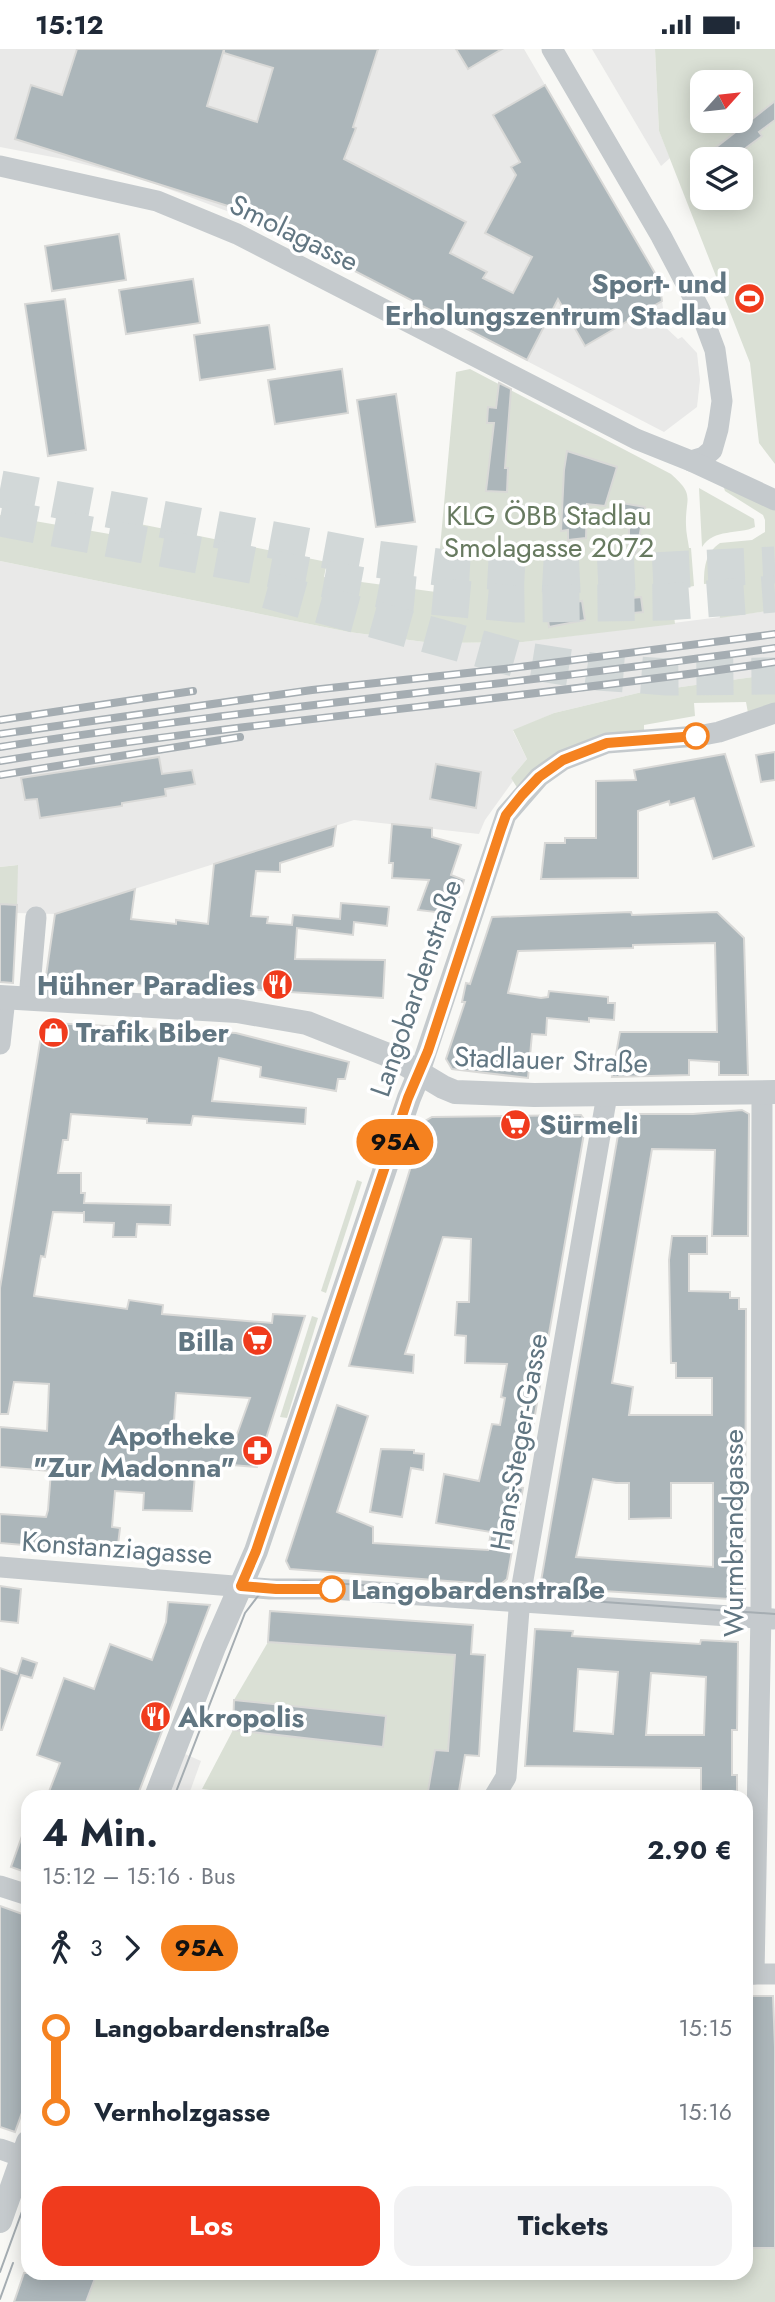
<!DOCTYPE html>
<html lang="de">
<head>
<meta charset="utf-8">
<style>
  :root { --surface:#fff; --page:#f2f2f3; --text:#1f2937; --muted:#747a83; --accent:#f03b1d }
  body { margin:0; font-family:Jost,sans-serif; background:var(--page); color:var(--text); height:100vh; display:flex; flex-direction:column; font-size:26px; white-space:nowrap }
  * { box-sizing:border-box; margin:0 }
  p { font-size:23px; color:var(--muted) }
  .icon { flex:none; width:38px; height:38px; fill:none; stroke:currentColor; stroke-width:2; stroke-linecap:round; stroke-linejoin:round }
  .map { position:relative; flex:1; overflow:hidden }
  .details { position:absolute; left:21px; top:1741px; width:732px; height:490px; display:flex; flex-direction:column; background:var(--surface); border-radius:21px; box-shadow:0 4px 18px #0003 }
  .details>* { flex:none }
  .badge { padding:0 14px; border-radius:23px; font-size:24px; line-height:46px }
  .needle { width:46px; rotate:63deg }
  .buttons { position:absolute; left:690px; top:21px; display:grid; gap:14px }
  .buttons a { display:grid; place-items:center; width:63px; height:63px; border-radius:14px; background:var(--surface); box-shadow:0 4px 18px #0003; font-size:35px }
  .map>.badge { position:absolute; translate:-50% -50%; box-shadow:0 0 0 4px #fff }
  .legs { display:flex; align-items:center; gap:10px; height:77px; padding:0 21px; font-size:23px }
  .legs p { margin-inline-start:auto }
  .headline { display:flex; align-items:center; justify-content:space-between; height:119px; padding:0 21px }
  h1 { font-size:38px; font-weight:700; line-height:52px }
  .action { display:flex; gap:14px; margin-top:auto; padding:14px 21px }
  .action a { flex:1; height:80px; border-radius:21px; background:var(--accent); color:#fff; font-size:28px; font-weight:700; line-height:80px; text-align:center }
  .action a+a { background:var(--page); color:var(--text) }
  ul { padding:0 21px; list-style:none }
  li { display:flex; align-items:center; gap:24px; height:84px; font-size:26px }
  li i { display:grid; place-items:center; width:10px; height:100%; margin:0 9px; background:currentColor }
  li i::after { content:''; width:18px; height:18px; margin:-9px; border:5px solid; border-radius:50%; background:var(--surface) }
  li p { margin-inline-start:auto }
  li:first-child i { background:linear-gradient(#0000 50%,currentColor 0) }
  li:last-child i { background:linear-gradient(currentColor 50%,#0000 0) }
  .status { display:flex; justify-content:space-between; align-items:center; height:49px; padding:0 35px; background:var(--surface); direction:ltr }
  .status svg { height:19px; fill:currentColor }
  .map>svg:first-child { display:block }
</style>
</head>
<body>
<div class="status"><b>15:12</b><svg viewBox="0 0 49 12"><path d="M0 12V9h3v3zM5 12V6h3v6zM10 12V3h3v9zM15 12V0h3v12zM26 1h20v11H26zM47 4h2v5h-2z"/></svg></div>
<div class="map">
<svg width="775" height="2253" viewBox="0 0 775 2253">
  <rect width="100%" height="100%" fill="#f8f8f5"/>
  <g fill="#e9e9e8">
    <path d="M0,0H524L659,231L664,266L668,273L664,277L678,290L682,288L697,304L700,331L697,358L664,383L264,176L142,130L63,110L0,98Z"/>
    <path d="M592,0H655L659,82L670,109L661,117Z"/>
    <path d="M0,512L349,583L432,594L523,593L775,561V625L638,644L554,664L513,682L527,710L511,729L513,732L485,771L479,785L354,771L55,865L16,864L17,816L0,818Z"/>
    <path d="M185,1705L201,1712L188,1748H169Z"/>
  </g>
  <g fill="#dae0d5" fill-rule="evenodd">
    <path d="M655,0H775V415L759,394L750,314L659,82ZM702,33H740V72H702ZM702,110H740V149H702Z"/>
    <path d="M470,320L671,425C696,447 685,448 686,476C686,484 688,491 689,499H691L694,537L671,541L675,575L523,593L432,594L349,583L0,512V466L121,487L125,472L327,513L324,528L436,543L456,323Z"/>
    <path d="M723,436L775,457V561L720,569L719,561L741,558L740,552L719,554L716,534L704,535C704,519 705,504 720,494L752,491L765,483V471L763,466L725,442Z"/>
    <path d="M699,439L754,470L755,478C738,486 714,479 702,498Z"/>
    <path d="M775,625V660L748,664L746,653L694,654L695,667L644,676V683L518,740L511,729L527,710L513,681L554,664L638,644Z"/>
    <path d="M18,816L17,856L0,855V818Z"/>
    <path d="M357,1131L362,1133L326,1244L321,1242Z"/>
    <path d="M312,1267L318,1269L287,1369L280,1368Z"/>
    <path d="M268,1593L455,1606L448,1702L435,1701L427,1748H263L202,1740L233,1681L383,1698L385,1667L234,1651Z"/>
    <path d="M775,2147V2253H86L97,2224H746V2199H775Z"/>
  </g>
  <g fill="#acb6ba" stroke="#d9d9d7" stroke-width="2" fill-rule="evenodd">
    <path d="M77,0H224L207,57L257,73L273,19L224,4V0H378L353,78L356,79L344,110L466,173L450,204L487,223L483,229L513,244L532,208L485,184L516,126L511,118L520,113L493,66L545,36L659,231L662,252L585,297L558,250L527,311L231,158L15,90L31,36L62,46Z"/>
    <path d="M456,0H502L468,20Z"/>
    <path d="M775,52V71L759,83L762,87L731,110H701Z"/>
    <path d="M119,185L126,231L52,242L45,197Z"/>
    <path d="M193,230L200,274L126,285L119,241Z"/>
    <path d="M65,250L86,401L48,407L25,255Z"/>
    <path d="M269,276L275,320L200,331L194,286Z"/>
    <path d="M342,320L348,364L275,375L268,331Z"/>
    <path d="M499,334L511,340L505,419H508L507,443L486,442L494,374H487L488,358L496,359Z"/>
    <path d="M396,345L415,473L376,478L357,351Z"/>
    <path d="M567,402L617,418L605,457L587,455L586,489L568,491V481L561,482L564,421Z"/>
    <path d="M622,454L645,458L636,505H629V474L619,472Z"/>
    <path d="M641,548L643,563L623,565L622,550Z"/>
    <path d="M582,552L585,571L549,578L546,557Z"/>
    <path d="M775,703V731L761,733L756,706Z"/>
    <path d="M725,705L754,797L713,810L694,749L670,756L669,752L638,762V829L541,830L545,794H565V789H596V732L636,731L634,721Z"/>
    <path d="M159,708L162,725L192,721L195,735L165,740L166,747L122,754V757L40,769L37,750L25,751L21,729Z"/>
    <path d="M436,715L481,723L476,759L430,750Z"/>
    <path d="M392,775L432,779V788L461,796L451,826L464,831L453,865L418,861L429,831L392,829L393,814H389Z"/>
    <path d="M336,777L333,797L280,814V823L256,822L251,867L268,868L267,874L292,876L293,866L340,870L341,854L389,858L387,877L354,873L353,886L297,879L295,910L385,911L383,949L244,940L124,936H108V939L64,936V934L52,933L46,927L55,865L135,840L131,870L176,875V871L208,875L214,815Z"/>
    <path d="M0,855L17,856L13,934L0,933Z"/>
    <path d="M631,863L632,866L717,863L744,889L748,1026H719V1013L689,1011V1026L612,1028L620,983H717L715,894L633,896V899L518,902L508,944L541,949L548,948L549,942L608,948V954H615L614,971L589,969V973L547,969L546,986L532,985L528,1029L452,1020L446,1010L465,953H462L466,934L470,935L492,868Z"/>
    <path d="M52,974L236,984L349,1013L345,1030H338L336,1042L260,1028L261,1018L219,1009L212,1052L306,1059L305,1075L193,1067L191,1076L147,1074V1070L71,1065L68,1091H63L58,1124H81V1144H85L84,1154L171,1156L170,1176L137,1175L136,1188H113L114,1174L84,1173V1162V1164L53,1163L45,1208L41,1207L34,1247L127,1260L129,1251L163,1256L162,1265L272,1274L273,1265L305,1267L257,1418L196,1413L192,1462L143,1461L144,1444L115,1442L112,1478L120,1479L117,1504L0,1494V1465L46,1468L48,1461L51,1422L0,1418V1378L47,1382L49,1335L14,1333L8,1365H0V1239L42,981ZM176,1344L250,1349L235,1391L173,1386Z"/>
    <path d="M742,1061L749,1065L748,1187H712L715,1101L652,1100L612,1334L633,1338L629,1366H712V1329H676V1314H671L669,1211L672,1187H707V1205H689V1242L730,1243V1249H739V1260H746L745,1551L540,1538L619,1080L636,1065H693ZM593,1430L616,1434H629V1470L671,1469V1434H713V1518L576,1508Z"/>
    <path d="M581,1066L586,1073L550,1279L532,1383L524,1381L514,1438L523,1439L507,1530L500,1536L290,1520L286,1512L337,1356L368,1367L337,1463L373,1478V1494L488,1501L491,1483L436,1474L444,1425L479,1432L492,1375L500,1376L505,1349L501,1348L507,1315L465,1314L466,1287L455,1286L457,1253H469L471,1190L443,1188L405,1305L414,1306L413,1324L349,1317L425,1072L432,1068Z"/>
    <path d="M381,1400L414,1401V1404L424,1405L423,1421L411,1419L402,1468L370,1463Z"/>
    <path d="M0,1537L21,1540L18,1574L0,1572Z"/>
    <path d="M168,1553L210,1556L137,1748H47L60,1714L37,1706L64,1629L94,1640L110,1595L152,1611L166,1573Z"/>
    <path d="M270,1562L473,1576L471,1605L485,1606L479,1707L465,1706L458,1748H427L435,1701L448,1702L455,1606L268,1593Z"/>
    <path d="M535,1580L573,1582L572,1587L700,1595L701,1591L738,1593L737,1681H732V1726H737V1748H701V1719L525,1717ZM578,1620L618,1623L613,1685L574,1682ZM651,1624L706,1628L704,1686H646Z"/>
    <path d="M22,1609L37,1614L32,1629L21,1626L2,1681H0V1619L17,1625Z"/>
    <path d="M234,1651L386,1667L383,1698L233,1681Z"/>
    <path d="M26,1776L28,1777V1824L11,1818Z"/>
    <path d="M0,1857L28,1867V2047L15,2083L0,2078Z"/>
    <path d="M746,1947H773L775,1998V2199H746Z"/>
    <path d="M24,2224H97L86,2253H14Z"/>
  </g>
  <g fill="none" stroke-linecap="round" stroke-linejoin="round">
    <g stroke="#d2d8d8" stroke-width="37" stroke-dasharray="37 18" stroke-linecap="butt">
      <path d="M0,440L375,510L454,520L566,526L775,516"/>
      <path d="M0,469L406,545L516,555L665,553L775,545"/>
      <path d="M267,541L521,611L598,623L667,628L775,627"/>
    </g>
    <g stroke="#c5cacd" stroke-width="21">
      <path d="M552,0L661,187L700,261L715,301L722,352L718,380L712,401L704,408L691,412"/>
      <path d="M0,117L157,152L237,185L636,390L691,412L775,451"/>
      <path d="M29,950L36,868"/>
      <path d="M0,995L5,949"/>
      <path d="M419,1025L506,766L539,728L563,711L607,694L698,687L719,683L775,664"/>
      <path d="M0,1518L270,1540H332L773,1570"/>
      <path d="M494,1748L506,1728L520,1548L607,1046"/>
      <path d="M0,1837L28,1846"/>
      <path d="M746,1925H775"/>
      <path d="M754,1925L761,1564L762,1043"/>
      <path d="M0,2100L23,2108"/>
    </g>
    <g stroke="#c5cacd" stroke-width="24">
      <path d="M0,948L237,962L307,974L393,1008L443,1038L455,1043L534,1046L775,1043"/>
      <path d="M156,1748L214,1598L256,1502L409,1049L419,1025"/>
      <path d="M0,2172L28,2093"/>
    </g>
    <g stroke="#a5adb2" stroke-width="2">
      <path d="M174,1748L245,1564L258,1547L270,1540L288,1534L304,1532L775,1565"/>
      <path d="M0,2223L28,2146"/>
      <path d="M0,2250L13,2214"/>
    </g>
    <defs>
      <g id="rail">
        <path d="M0,671L193,642"/>
        <path d="M0,685L312,641L504,620L775,585"/>
        <path d="M0,698C258,658 517,636 775,599"/>
        <path d="M0,712C257,671 517,651 775,613"/>
        <path d="M0,726L240,688"/>
      </g>
    </defs>
    <use href="#rail" stroke="#a5adb2" stroke-width="8"/>
    <use href="#rail" stroke="#fff" stroke-width="5" stroke-dasharray="16" stroke-linecap="butt"/>
  </g>
  <g fill="none" stroke-linecap="round" stroke-linejoin="round">
    <defs>
      <path id="line-1" d="M332,1540H276L241,1537L256,1502L408,1049L428,1002L501,780L506,766L522,746L539,728L563,711L607,694L696,687"/>
    </defs>
    <use href="#line-1" stroke="#fff" stroke-width="16"/>
    <use href="#line-1" stroke="#f58220" stroke-width="10"/>
  </g>
  <defs>
    <symbol id="stadium-disc" viewBox="-11 -11 22 22"><circle r="9.5" fill="#f03b1d" stroke="#fff"/><path d="M0-5a6.5 5 0 1 0 0 10a6.5 5 0 1 0 0-10ZM-3.5-1.8h7v3.6h-7Z" fill="#fff"/></symbol>
    <symbol id="restaurant-disc" viewBox="-11 -11 22 22"><circle r="9.5" fill="#f03b1d" stroke="#fff"/><path d="M-5-6h1v4h1v-4h1v4h1v-4h1v5L-1.5 .5V6h-2V.5L-5-1ZM5-6V6H3V1.5H1.5Q1.5-4 5-6Z" fill="#fff"/></symbol>
    <symbol id="shop-disc" viewBox="-11 -11 22 22"><circle r="9.5" fill="#f03b1d" stroke="#fff"/><path d="M-5-2.5h2.3a2.7 3.5 0 0 1 5.4 0H5L5.5 6h-11ZM-1.5-2.5h3a1.5 2.3 0 0 0-3 0Z" fill="#fff"/></symbol>
    <symbol id="supermarket-disc" viewBox="-11 -11 22 22"><circle r="9.5" fill="#f03b1d" stroke="#fff"/><path d="M-6-5.5h2.5l.6 2H6L4.5 2H-2.5L-4.4-4H-6ZM-1.5 3.2a1.3 1.3 0 1 0 .1 0ZM3 3.2a1.3 1.3 0 1 0 .1 0Z" fill="#fff"/></symbol>
    <symbol id="pharmacy-disc" viewBox="-11 -11 22 22"><circle r="9.5" fill="#f03b1d" stroke="#fff"/><path d="M-2-6h4v4h4v4h-4v4h-4v-4h-4v-4h4Z" fill="#fff"/></symbol>
  </defs>
  <g fill-rule="evenodd">
    <use href="#stadium-disc" x="732" y="232" width="35" height="35"/>
    <use href="#restaurant-disc" x="260" y="918" width="35" height="35"/>
    <use href="#shop-disc" x="36" y="966" width="35" height="35"/>
    <use href="#supermarket-disc" x="498" y="1058" width="35" height="35"/>
    <use href="#supermarket-disc" x="240" y="1274" width="35" height="35"/>
    <use href="#pharmacy-disc" x="240" y="1384" width="35" height="35"/>
    <use href="#restaurant-disc" x="138" y="1650" width="35" height="35"/>
  </g>
  <g fill="#fff" stroke="#f58220" stroke-width="3.5">
    <circle cx="696" cy="687" r="12"/>
    <circle cx="332" cy="1540" r="12"/>
  </g>
  <g text-anchor="middle" dominant-baseline="central" stroke-width="7" stroke-linejoin="round" paint-order="stroke">
    <g font-size="28" fill="#617682" stroke="#fff">
      <text transform="translate(294 184) rotate(26)">Smolagasse</text>
      <text transform="translate(416 939) rotate(-71)">Langobardenstraße</text>
      <text transform="translate(551 1011) rotate(2)">Stadlauer Straße</text>
      <text transform="translate(519 1393) rotate(-80)">Hans-Steger-Gasse</text>
      <text transform="translate(733 1484) rotate(-90)">Wurmbrandgasse</text>
      <text transform="translate(117 1499) rotate(4)">Konstanziagasse</text>
    </g>
    <g font-size="28" font-weight="bold" fill="#617682" stroke="#fff" text-anchor="end">
      <text x="727" y="234">Sport- und<tspan x="727" dy="32">Erholungszentrum Stadlau</tspan></text>
      <text x="255" y="936">Hühner Paradies</text>
      <text x="76" y="983" text-anchor="start">Trafik Biber</text>
      <text x="539" y="1075" text-anchor="start">Sürmeli</text>
      <text x="234" y="1292">Billa</text>
      <text x="235" y="1386">Apotheke<tspan x="235" dy="32">"Zur Madonna"</tspan></text>
      <text x="178" y="1668" text-anchor="start">Akropolis</text>
    </g>
    <g font-size="28" fill="#677a60" stroke="#fff">
      <text x="549" y="466">KLG ÖBB Stadlau<tspan x="549" dy="32">Smolagasse 2072</tspan></text>
    </g>
    <g font-size="28" font-weight="bold" fill="#617682" stroke="#fff" text-anchor="start">
      <text x="351" y="1540">Langobardenstraße</text>
    </g>
  </g>
</svg>
<div class="buttons">
<a><svg class="needle" viewBox="-14 -14 28 28"><path d="M0-13l5 13h-10z" fill="#e53935"/><path d="M0 13l5-13h-10z" fill="#747a83"/></svg></a>
<a><svg class="icon" aria-label="layers" viewBox="0 0 24 24"><path d="M12 4l9 5-9 5-9-5zM3 14l9 5 9-5"/></svg></a>
</div>
<b class="badge" style="left:395px;top:1093px;background:#f58220;color:#111">95A</b>
<section class="details">
<div class="headline"><div><h1>4 Min.</h1><p>15:12 – 15:16 · Bus</p></div><b>2.90 €</b></div>
<div class="legs"><svg class="icon" aria-label="walk" viewBox="0 0 24 24"><circle cx="13" cy="4" r="2"/><path d="M13 8l-2 6 4 7M11 14l-3 7M7 12l3-4h3l4 4"/></svg>3<svg class="icon" aria-label="forward" viewBox="0 0 24 24"><path d="M9 5l7 7-7 7"/></svg><b class="badge" style="background:#f58220;color:#111">95A</b></div>
<ul>
<li><i style="color:#f58220"></i><b>Langobardenstraße</b><p>15:15</p></li>
<li><i style="color:#f58220"></i><b>Vernholzgasse</b><p>15:16</p></li>
</ul>
<div class="action"><a>Los</a><a>Tickets</a></div>
</section>
</div>
</body>
</html>
